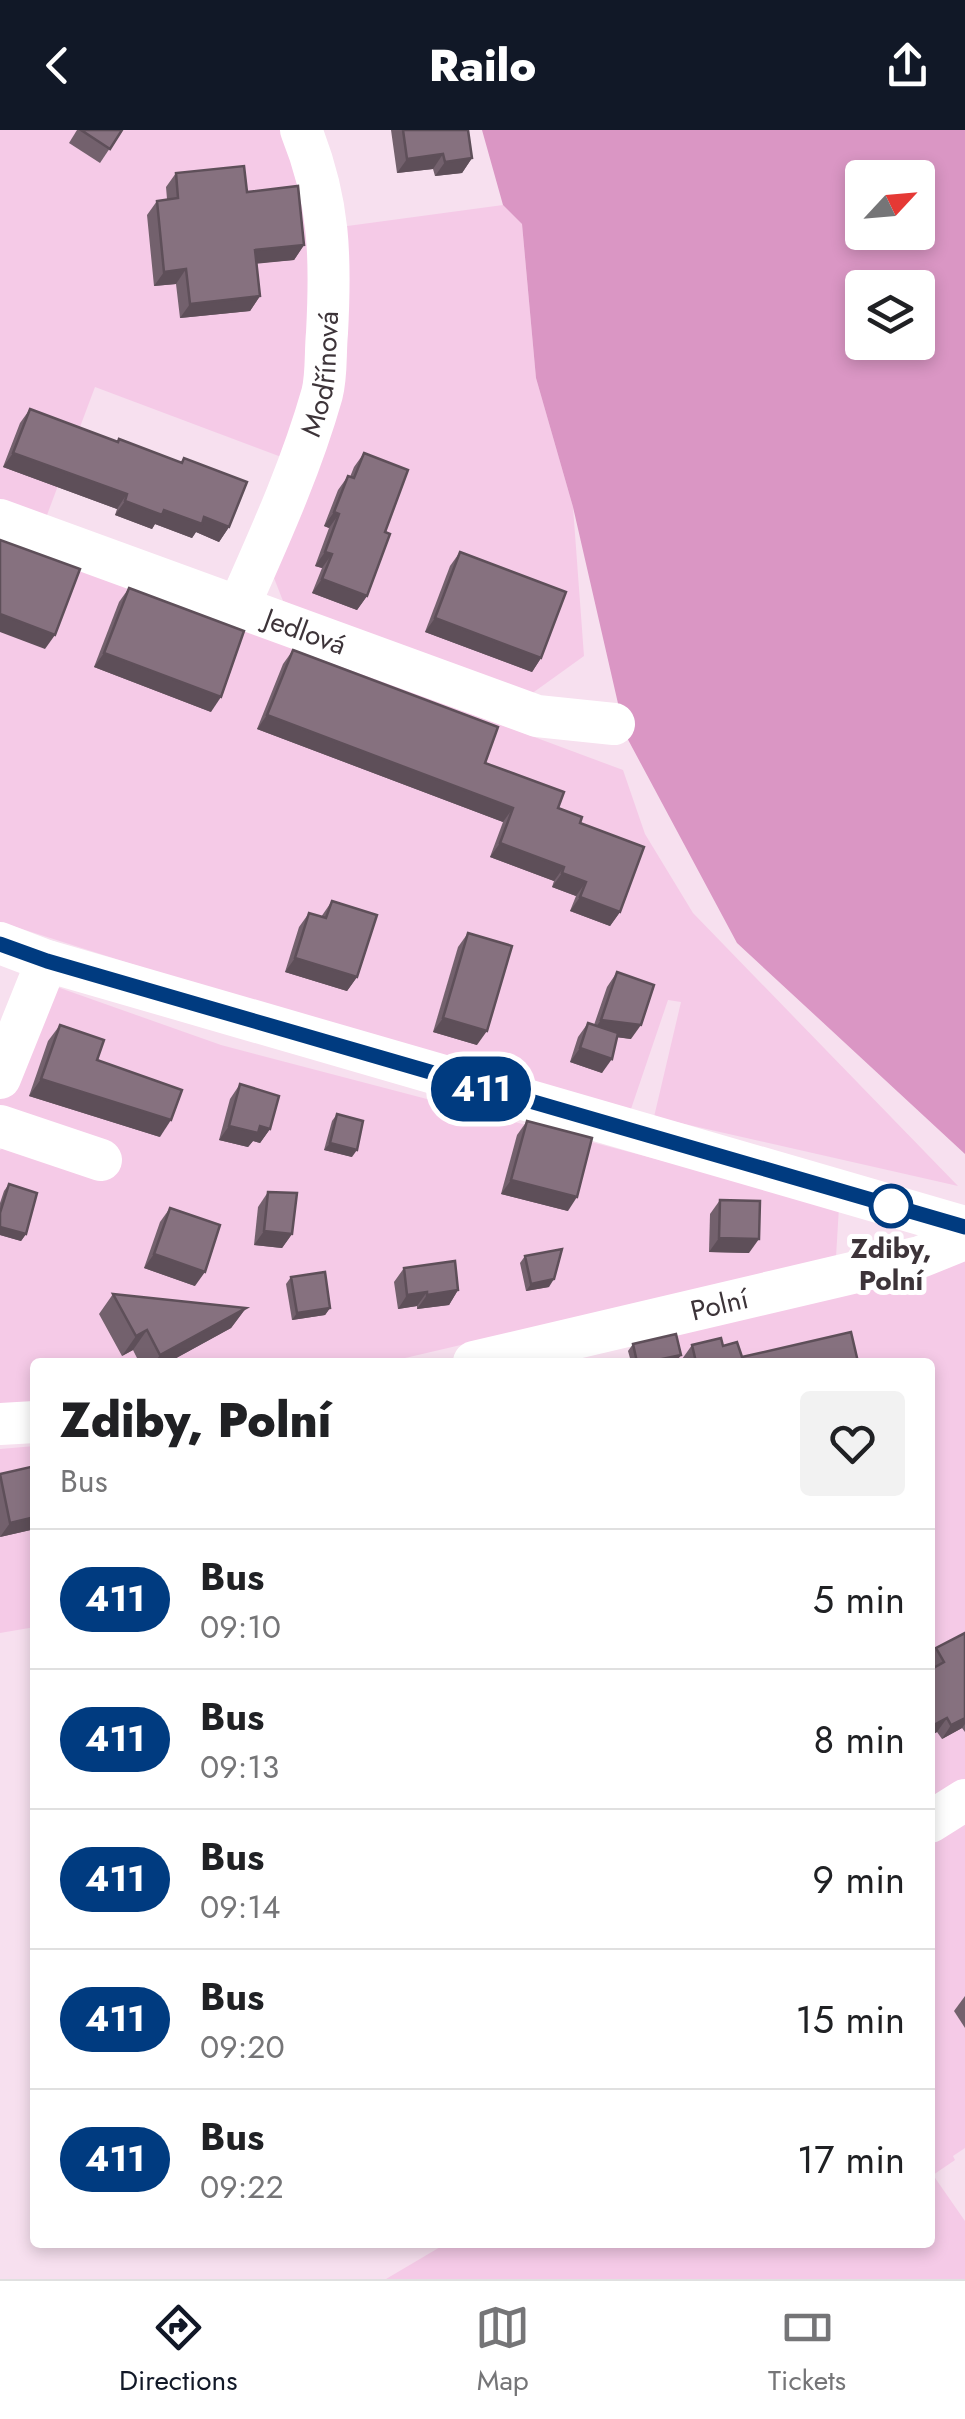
<!DOCTYPE html>
<html lang="en">
<head>
<meta charset="utf-8">
<style>
  :root { --surface:#fff; --page:#f2f2f2; --text:#202124; --muted:#757577; --line:#e0e0e0; --accent:#111827 }
  body { margin:0; font-family:Jost,sans-serif; background:var(--page); color:var(--text); height:100vh; display:flex; flex-direction:column; font-size:38px; white-space:nowrap }
  * { box-sizing:border-box; margin:0 }
  p { font-size:32px; color:var(--muted) }
  .icon { flex:none; width:55px; height:55px; fill:none; stroke:currentColor; stroke-width:2; stroke-linecap:round; stroke-linejoin:round }
  .map { position:relative; flex:1; overflow:hidden }
  .details { position:absolute; left:30px; top:1228px; width:905px; height:890px; display:flex; flex-direction:column; background:var(--surface); border-radius:10px; box-shadow:0 5px 15px #0003 }
  .details>* { flex:none }
  .badge { padding:0 20px; border-radius:32px; font-size:35px; line-height:65px }
  .needle { width:65px; rotate:64deg }
  .controls { position:absolute; left:845px; top:30px; display:grid; gap:20px }
  .controls a { display:grid; place-items:center; width:90px; height:90px; border-radius:10px; background:var(--surface); box-shadow:0 5px 15px #0003; font-size:50px }
  .map>.badge { position:absolute; translate:-50% -50%; box-shadow:0 0 0 5px #fff }
  .round { display:grid; place-items:center; flex:none; width:105px; height:105px; border-radius:10px; background:var(--page) }
  .head { display:flex; align-items:center; justify-content:space-between; height:170px; padding:0 30px }
  h1 { font-size:48px; font-weight:800; line-height:75px }
  ul { padding:0; list-style:none }
  li { display:flex; align-items:center; gap:30px; height:140px; padding:0 30px; border-top:2px solid var(--line) }
  li div { flex:1 }
  li b { display:block; font-size:38px }
  li em { font-style:normal }
  li .badge { min-width:110px; font-weight:700; text-align:center }
  header { display:flex; justify-content:space-between; align-items:center; height:130px; padding:0 30px; background:var(--accent); color:#fff; font-size:45px; font-weight:800 }
  .tabs { display:flex; justify-content:space-around; align-items:center; height:140px; border-top:2px solid var(--line); background:var(--surface); font-size:28px; color:var(--muted) }
  .tabs a { display:grid; justify-items:center; gap:5px }
  .tabs .current { color:var(--accent) }
  .map>svg:first-child { display:block }
</style>
</head>
<body>
<header><svg class="icon" aria-label="back" viewBox="0 0 24 24"><path d="M15 5l-7 7 7 7"/></svg>Railo<svg class="icon" aria-label="share" viewBox="0 0 24 24"><path d="M12 15V3M7 8l5-5 5 5M5 13v7h14v-7"/></svg></header>
<div class="map">
<svg width="965" height="2149" viewBox="0 0 965 2149">
  <rect width="100%" height="100%" fill="#f7e0ef"/>
  <g fill="#f5cae7">
    <path d="M0,0H283L312,112V222L284,328L95,257L44,393L0,376Z"/>
    <path d="M503,75L522,94L536,248L573,377L584,526L520,572L283,471L274,448L340,97Z"/>
    <path d="M0,409L623,640L645,704L693,783L958,1056L654,987L681,872L668,870L631,979L201,856L0,792Z"/>
    <path d="M43,852L221,915L839,1077L836,1127L388,1232H35V1275L0,1278V1020L17,1010L0,977V961Z"/>
    <path d="M965,1131V2018L953,2026L955,2030L933,2045L965,2091V2149H386L447,2113L930,2112V1232H675L668,1200Z"/>
    <path d="M35,1316V1497L0,1503V1319Z"/>
  </g>
  <path fill="#da96c4" fill-rule="evenodd" d="M482,0H965V1024L737,813L625,604L573,377L536,248L522,94L503,75ZM862,48H918V102H862ZM862,158H918V212H862Z"/>
  <g fill="none" stroke-linecap="round" stroke-linejoin="round">
    <g stroke="#fff" stroke-width="42">
      <path id="s1" d="M0,390L537,586L614,594"/>
      <path id="s2" d="M238,478C269,408 301,338 322,264C327,245 325,223 327,203C331,127 330,72 301,0"/>
      <path d="M0,813L47,831L965,1097"/>
      <path d="M0,948L47,831"/>
      <path d="M0,996L101,1030"/>
      <path id="s3" d="M474,1232L920,1127L965,1109"/>
      <path d="M0,1294L35,1292"/>
      <path d="M930,1692L965,1670"/>
    </g>
  </g>
  <g fill="#73616d">
    <path d="M77,0H122L100,33L69,13Z"/>
    <path d="M391,0H468L472,28L462,43L435,46L433,39L397,43Z"/>
    <path d="M176,43L247,62L304,115L294,130L257,133L260,166L250,181L180,188L176,154L154,156L147,85L157,71L167,69L166,57Z"/>
    <path d="M30,279L117,312L181,332L184,328L229,397L219,412L196,402L192,408L155,394L152,399L115,385L117,379L3,337L20,293Z"/>
    <path d="M364,323L385,402L367,466L357,480L312,463L322,438L315,436L329,398L324,396L338,360L348,346L350,347L354,337Z"/>
    <path d="M460,422L541,528L532,542L425,502L450,436Z"/>
    <path d="M129,458L211,582L94,537L119,472Z"/>
    <path d="M293,520L485,633L580,693L620,782L610,796L570,781L576,766L552,757L554,751L490,727L503,692L257,599L283,534Z"/>
    <path d="M332,771L357,847L347,861L285,842L299,797L309,783L321,787Z"/>
    <path d="M468,803L477,915L433,902L458,817Z"/>
    <path d="M617,842L631,909L617,907L602,943L570,932L578,907L588,893L594,895L607,857Z"/>
    <path d="M60,895L97,930L160,1007L29,966L48,911Z"/>
    <path d="M240,954L270,999L260,1013L253,1011L248,1017L219,1010L230,969Z"/>
    <path d="M337,984L352,1027L324,1020L332,991Z"/>
    <path d="M527,991L568,1081L501,1064L517,1005Z"/>
    <path d="M9,1054L26,1104L21,1111L0,1105V1073L4,1061Z"/>
    <path d="M268,1062L292,1104L282,1118L254,1115L258,1077Z"/>
    <path d="M720,1070L749,1123L709,1122L710,1084Z"/>
    <path d="M170,1078L195,1156L144,1138L160,1092Z"/>
    <path d="M525,1126L549,1157L526,1161L520,1133Z"/>
    <path d="M404,1138L458,1160L449,1175L417,1179V1176L398,1179L394,1152Z"/>
    <path d="M291,1147L330,1178L325,1185L292,1190L286,1154Z"/>
    <path d="M113,1164L246,1178L231,1198L169,1232H139L133,1220L122,1226L99,1184Z"/>
    <path d="M633,1214L681,1225L676,1232H631L628,1221Z"/>
    <path d="M692,1215L723,1216L742,1227L858,1232H680Z"/>
    <path d="M35,1336V1399L0,1407V1344Z"/>
    <path d="M965,1503V1602L962,1598L942,1609L937,1602L930,1606V1527L936,1518Z"/>
    <path d="M965,1866V1898L954,1881Z"/>
  </g>
  <g fill="#5e4f59">
    <path d="M443,24L433,39L397,43L407,29Z"/>
    <path d="M472,28L462,43L435,46L445,32Z"/>
    <path d="M304,115L294,130L245,135L255,120Z"/>
    <path d="M186,139L176,154L154,156L164,142Z"/>
    <path d="M260,166L250,181L180,188L190,174Z"/>
    <path d="M13,323L127,364L117,379L3,337Z"/>
    <path d="M125,371L204,387L229,397L219,412L196,402L192,408L155,394L152,399L115,385Z"/>
    <path d="M334,382L339,384L329,398L324,396Z"/>
    <path d="M325,422L332,424L322,438L315,436Z"/>
    <path d="M322,449L367,466L357,480L312,463Z"/>
    <path d="M0,484L55,505L45,519L0,502Z"/>
    <path d="M435,488L541,528L532,542L425,502Z"/>
    <path d="M104,523L221,567L211,582L94,537Z"/>
    <path d="M267,585L513,678L503,692L257,599Z"/>
    <path d="M500,713L564,737L554,751L490,727Z"/>
    <path d="M562,743L586,752L576,766L552,757Z"/>
    <path d="M580,767L620,782L610,796L570,781Z"/>
    <path d="M295,828L357,847L347,861L285,842Z"/>
    <path d="M443,888L487,901L477,915L433,902Z"/>
    <path d="M601,890L641,895L631,909L591,904Z"/>
    <path d="M580,918L612,929L602,943L570,932Z"/>
    <path d="M41,949L171,990L160,1007L29,966Z"/>
    <path d="M229,996H260L270,999L260,1013L253,1011L248,1017L219,1010Z"/>
    <path d="M330,1013L357,1020L352,1027L324,1020Z"/>
    <path d="M511,1050L577,1067L568,1081L501,1064Z"/>
    <path d="M0,1097L26,1104L21,1111L0,1105Z"/>
    <path d="M264,1101L292,1104L282,1118L254,1115Z"/>
    <path d="M719,1108L759,1109L749,1123L709,1122Z"/>
    <path d="M154,1124L205,1142L195,1156L144,1138Z"/>
    <path d="M554,1149L549,1157L526,1161L531,1154Z"/>
    <path d="M458,1160L449,1175L417,1179L427,1165Z"/>
    <path d="M427,1162L417,1176L398,1179L407,1165Z"/>
    <path d="M246,1178L231,1198L169,1232H155L160,1225Z"/>
    <path d="M330,1178L325,1185L292,1190L297,1183Z"/>
    <path d="M147,1200L133,1220L122,1226L136,1206Z"/>
    <path d="M681,1225L676,1232H648Z"/>
    <path d="M35,1387V1399L0,1407L10,1393Z"/>
    <path d="M947,1588L937,1602L930,1606V1597Z"/>
    <path d="M965,1588V1594L962,1598L942,1609L951,1595Z"/>
  </g>
  <g fill="#86717f" stroke="#5e4f59" stroke-width="2.5">
    <path d="M81,0H122L110,19Z"/>
    <path d="M403,0H468L472,28L445,32L443,24L407,29Z"/>
    <path d="M244,36L247,62L298,56L304,115L255,120L260,166L190,174L186,139L164,142L157,71L178,68L176,43Z"/>
    <path d="M30,279L118,312L119,309L182,333L184,328L247,352L229,397L204,387L202,394L164,380L162,385L125,371L127,364L13,323Z"/>
    <path d="M364,323L408,340L385,402L390,404L367,466L322,449L332,424L325,422L339,384L334,382L348,346L354,348Z"/>
    <path d="M0,410L80,439L55,505L0,484Z"/>
    <path d="M460,422L566,462L541,528L435,488Z"/>
    <path d="M129,458L244,501L221,567L104,523Z"/>
    <path d="M293,520L498,597L485,633L564,662L558,678L582,687L580,693L644,717L620,782L580,767L586,752L562,743L564,737L500,713L513,678L267,585Z"/>
    <path d="M332,771L377,785L357,847L295,828L309,783L326,788Z"/>
    <path d="M468,803L512,816L487,901L443,888Z"/>
    <path d="M617,842L654,855L641,895L601,890Z"/>
    <path d="M588,893L618,903L612,929L580,918Z"/>
    <path d="M60,895L104,910L97,930L182,960L171,990L41,949Z"/>
    <path d="M240,954L279,966L270,999L260,996L258,1003L229,996Z"/>
    <path d="M337,984L363,991L357,1020L330,1013Z"/>
    <path d="M527,991L592,1008L577,1067L511,1050Z"/>
    <path d="M9,1054L37,1063L26,1104L0,1097V1083Z"/>
    <path d="M268,1062L297,1063L292,1104L264,1101Z"/>
    <path d="M720,1070L760,1071L759,1109L719,1108Z"/>
    <path d="M170,1078L220,1095L205,1142L154,1124Z"/>
    <path d="M562,1119L554,1149L531,1154L525,1126Z"/>
    <path d="M455,1131L458,1160L427,1165V1162L407,1165L404,1138Z"/>
    <path d="M325,1142L330,1178L297,1183L291,1147Z"/>
    <path d="M113,1164L246,1178L160,1225L147,1200L136,1206Z"/>
    <path d="M851,1202L858,1232H696L692,1215L721,1208L723,1216L737,1212L742,1227Z"/>
    <path d="M676,1204L681,1225L648,1232H637L633,1214Z"/>
    <path d="M35,1336V1387L10,1393L0,1344Z"/>
    <path d="M965,1503V1588L951,1595L947,1588L930,1597V1540L944,1532L936,1518Z"/>
  </g>
  <g fill="none" stroke-linecap="round" stroke-linejoin="round">
    <defs>
      <path id="line" d="M0,814L47,831L965,1097"/>
    </defs>
    <use href="#line" stroke="#fff" stroke-width="22"/>
    <use href="#line" stroke="#003b80" stroke-width="15"/>
  </g>
  <circle fill="#fff" stroke="#003b80" stroke-width="5" cx="891" cy="1076" r="20"/>
  <g text-anchor="middle" dominant-baseline="central" stroke-width="10" stroke-linejoin="round" paint-order="stroke">
    <g font-size="28" fill="#3d3439" stroke="#fff">
      <text stroke="none"><textPath href="#s2" startOffset="250">Modřínová</textPath></text>
      <text stroke="none"><textPath href="#s1" startOffset="325">Jedlová</textPath></text>
      <text stroke="none"><textPath href="#s3" startOffset="252">Polní</textPath></text>
    </g>
    <g font-size="28" font-weight="bold" fill="#3d3439" stroke="#fff">
      <text x="891" y="1118">Zdiby,<tspan x="891" dy="32">Polní</tspan></text>
    </g>
  </g>
</svg>
<div class="controls">
<a><svg class="needle" viewBox="-14 -14 28 28"><path d="M0-13l5 13h-10z" fill="#e53935"/><path d="M0 13l5-13h-10z" fill="#757577"/></svg></a>
<a><svg class="icon" aria-label="layers" viewBox="0 0 24 24"><path d="M12 4l9 5-9 5-9-5zM3 14l9 5 9-5"/></svg></a>
</div>
<b class="badge" style="left:481px;top:959px;background:#003b80;color:#fff">411</b>
<section class="details">
<div class="head"><div><h1>Zdiby, Polní</h1><p>Bus</p></div><a class="round"><svg class="icon" aria-label="heart" viewBox="0 0 24 24"><path d="M12 20l-8-8c-3-5 5-10 8-4 3-6 11-1 8 4z"/></svg></a></div>
<ul>
<li><span class="badge" style="background:#003b80;color:#fff">411</span><div><b>Bus</b><p>09:10</p></div><em>5 min</em></li>
<li><span class="badge" style="background:#003b80;color:#fff">411</span><div><b>Bus</b><p>09:13</p></div><em>8 min</em></li>
<li><span class="badge" style="background:#003b80;color:#fff">411</span><div><b>Bus</b><p>09:14</p></div><em>9 min</em></li>
<li><span class="badge" style="background:#003b80;color:#fff">411</span><div><b>Bus</b><p>09:20</p></div><em>15 min</em></li>
<li><span class="badge" style="background:#003b80;color:#fff">411</span><div><b>Bus</b><p>09:22</p></div><em>17 min</em></li>
</ul>
</section>
</div>
<nav class="tabs">
<a class="current"><svg class="icon" aria-label="directions" viewBox="0 0 24 24"><path d="M12 3l9 9-9 9-9-9zM9 14v-3h6M13 9l2 2-2 2"/></svg>Directions</a>
<a><svg class="icon" aria-label="map" viewBox="0 0 24 24"><path d="M3 6l6-2 6 2 6-2v14l-6 2-6-2-6 2zM9 4v14M15 6v14"/></svg>Map</a>
<a><svg class="icon" aria-label="tickets" viewBox="0 0 24 24"><path d="M3 7h18v10H3zM15 7v10"/></svg>Tickets</a>
</nav>
</body>
</html>
